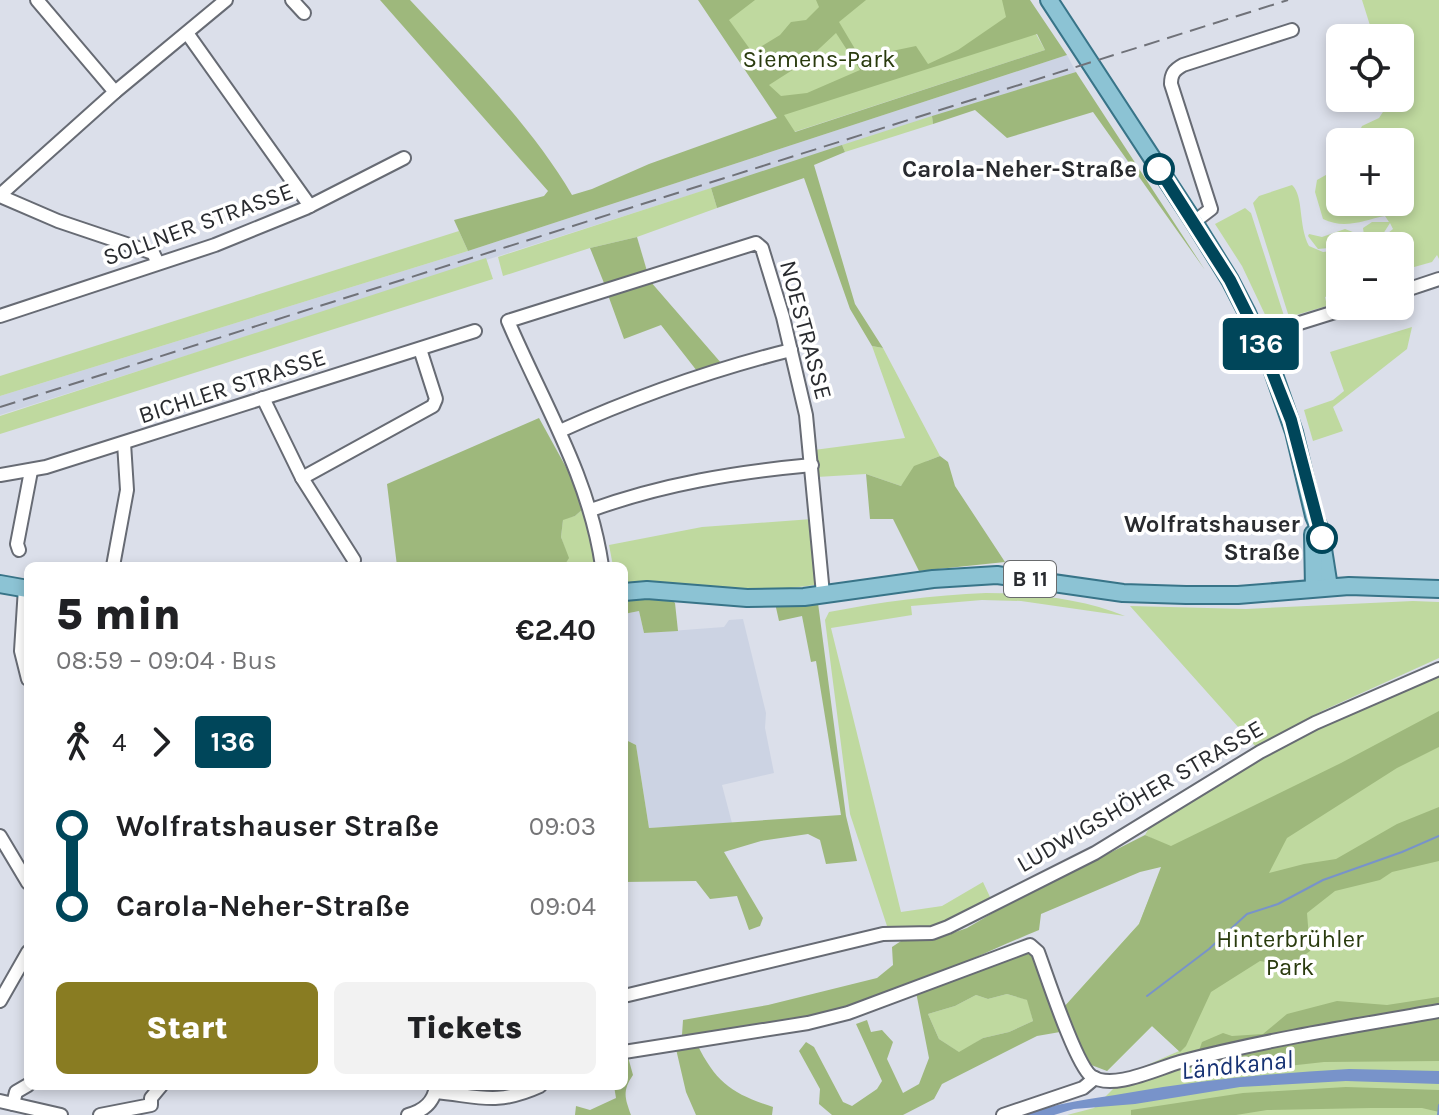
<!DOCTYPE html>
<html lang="en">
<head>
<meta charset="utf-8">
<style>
  :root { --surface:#fff; --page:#f2f2f2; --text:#202124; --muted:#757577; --accent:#897c22 }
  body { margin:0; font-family:Karla,sans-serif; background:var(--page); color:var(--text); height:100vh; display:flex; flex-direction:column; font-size:30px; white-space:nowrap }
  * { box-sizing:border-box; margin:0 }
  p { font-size:26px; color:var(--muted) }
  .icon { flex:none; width:44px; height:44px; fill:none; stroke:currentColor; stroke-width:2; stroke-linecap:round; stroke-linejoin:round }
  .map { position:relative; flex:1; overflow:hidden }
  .panel { position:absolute; left:24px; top:562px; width:604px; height:528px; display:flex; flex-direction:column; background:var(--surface); border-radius:12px; box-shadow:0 4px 12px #0003 }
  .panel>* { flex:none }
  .badge { padding:0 16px; border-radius:6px; font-size:28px; line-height:52px }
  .buttons { position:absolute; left:1326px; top:24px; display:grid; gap:16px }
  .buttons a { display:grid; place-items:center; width:88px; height:88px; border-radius:12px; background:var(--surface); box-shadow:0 4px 12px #0003; font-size:40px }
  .map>.badge { position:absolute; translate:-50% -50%; box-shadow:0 0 0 4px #fff }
  .legs { display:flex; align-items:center; gap:12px; height:88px; padding:0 32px; font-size:26px }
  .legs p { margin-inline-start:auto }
  .overview { display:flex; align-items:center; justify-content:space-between; height:136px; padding:0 32px }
  h1 { font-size:44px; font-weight:800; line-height:60px }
  .primary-button { display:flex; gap:16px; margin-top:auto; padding:16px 32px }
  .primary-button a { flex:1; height:92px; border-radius:12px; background:var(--accent); color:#fff; font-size:32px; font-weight:800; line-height:92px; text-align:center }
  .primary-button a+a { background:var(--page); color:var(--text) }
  ul { padding:0 32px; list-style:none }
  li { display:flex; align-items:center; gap:28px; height:80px; font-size:30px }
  li i { display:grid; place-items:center; width:12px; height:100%; margin:0 10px; background:currentColor }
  li i::after { content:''; width:20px; height:20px; margin:-10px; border:6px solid; border-radius:50%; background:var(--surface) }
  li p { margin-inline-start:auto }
  li:first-child i { background:linear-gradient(#0000 50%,currentColor 0) }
  li:last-child i { background:linear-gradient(currentColor 50%,#0000 0) }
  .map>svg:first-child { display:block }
</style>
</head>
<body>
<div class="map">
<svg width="1439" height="1115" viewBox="0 0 1439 1115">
  <rect width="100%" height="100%" fill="#dbdfea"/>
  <g fill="#ccd3e3">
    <path d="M1067,55L1076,72L0,415V396L468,251Z"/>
    <path d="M639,611L644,633L724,627L729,620L743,619L766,713L765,728L774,773L722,785L732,823L649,828L636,745L624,739V614Z"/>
  </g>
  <g fill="#bfd99f">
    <path d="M706,0H1017L1045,50L794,132Z"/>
    <path d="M1362,0H1439V259L1437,255L1432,262L1400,271V246H1356L1360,243L1377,242L1393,229L1390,223L1383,234L1370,239L1364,235L1363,228L1372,222H1389L1385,216C1364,220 1345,230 1323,219L1315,192L1317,180L1340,167V202H1400V142H1361L1359,132L1362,126L1379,118L1392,98H1400V38H1374Z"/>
    <path d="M932,116L933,124L845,152L842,145Z"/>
    <path d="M1292,185C1304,196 1298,225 1309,246L1323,252L1340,250V293L1325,297L1327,306L1289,317L1253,203L1259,196Z"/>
    <path d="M711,188L717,208L637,237L590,248L503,276L498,257Z"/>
    <path d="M1245,208L1251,213L1285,319L1269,323L1242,266L1215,224Z"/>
    <path d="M1345,229L1358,234L1357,241L1350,246L1318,249L1308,236L1309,234L1322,237Z"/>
    <path d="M459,231L468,251L0,396V376Z"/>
    <path d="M486,258L493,279L0,434V416Z"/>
    <path d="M1412,327L1407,349L1333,407L1343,431L1313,441L1304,410L1333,400L1344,391L1330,352Z"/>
    <path d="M872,346L883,348L940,456L927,461L901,486L866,474L817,477L814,450L905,438Z"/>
    <path d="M584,508L595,566H564L568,558L561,537L563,519L575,516Z"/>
    <path d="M812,519L815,585L775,590L624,582V566H613L609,545L702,527Z"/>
    <path d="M986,593C1032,593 1082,599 1125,616L1021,601L982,600L911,606L912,615L831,628L901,912L942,906L983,882L990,897C958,917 925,936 887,926L850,814L825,620L829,612C881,602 933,595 986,593Z"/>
    <path d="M1413,601L1439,602V658L1322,711L1256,747L1130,606L1246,609Z"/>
    <path d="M1439,674V1115H1067L1094,1108L1129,1073L1179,1051L1152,1026L1107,1071L1064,1007L1139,924L1170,847L1145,835L1149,828L1261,756L1317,726Z"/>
    <path d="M1007,994L1028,1000L1033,1021L1009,1032L983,1038L960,1053L939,1039L928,1014L955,1006L976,995L988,999Z"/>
  </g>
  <g fill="#9eb87c" fill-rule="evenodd">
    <path d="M380,0H410C464,58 532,126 572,195L592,189L649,164L777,118L698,0H755L729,20L752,52L780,35L791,22L806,20L819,7L816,0H866L839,22L858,54L870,61L892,51L916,46L928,64L958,50L1006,17L1002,0H1030L1067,55L468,251L454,220L544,196L548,191ZM836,33L860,70L807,93L781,96L769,85L805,62ZM1037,34L1045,50L795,132L784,115Z"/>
    <path d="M1076,72L1205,270L1093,112L1007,138L975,110L933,124L932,116Z"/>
    <path d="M842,145L845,152L814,165L855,304L883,348L872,346L850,309L804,178L717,208L711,188Z"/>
    <path d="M637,237L647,271L604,283L590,248Z"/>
    <path d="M650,281L722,364L697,371L661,325L624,339L608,295Z"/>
    <path d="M539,418L572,478L584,508L575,516L563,520L561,537L569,558L564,566H397L387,484Z"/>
    <path d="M940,456L948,462L955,486L1005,562L919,571L893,519H870L866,474L901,486L914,466Z"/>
    <path d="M624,597L671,599L675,603L678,631L644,633L639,611L624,614Z"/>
    <path d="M775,603H818L846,816L857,861L826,864L820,840L808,834L761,841L724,852L763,918L760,926L749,930L737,896L710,899L696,881L624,882V739L636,745L649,828L841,815L816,661L811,662L802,616L779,621Z"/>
    <path d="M1439,711V747L1397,768L1287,838L1269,873L1304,864L1336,859L1397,824L1439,807V861L1392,872L1380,880L1335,891L1307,913L1310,951L1290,966L1260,961L1211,992L1186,1046L1180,1052L1152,1026L1107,1071L1086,1063L1064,1007L1139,924L1161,867L1140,872L1041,914L1039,930C969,959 900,994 828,1013C780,1026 730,1030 682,1035L683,1020L768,1005L877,978L893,965L892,947L901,941L933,940L967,928L1003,907L1145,835L1171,846L1341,763Z"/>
    <path d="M1027,952L1035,956L1062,1028L1060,1032L1037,1036L942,1084L934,1099L903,1115H832L819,1104L820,1089L799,1051L806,1042L814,1047L843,1102L852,1106L877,1089L882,1081L856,1024L867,1020L871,1032L882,1030L893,1042L887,1059L903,1093L919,1084L929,1058L916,992ZM1007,994L1027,1000L1033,1021L1009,1032L983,1038L959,1052L939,1039L928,1014L955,1006L976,995L988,999Z"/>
    <path d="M1439,997V1061L1324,1062L1190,1077L1202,1042L1223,1033L1232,1036L1263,1034L1287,1014L1337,1001L1387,1005Z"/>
    <path d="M697,1044C716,1083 733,1094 773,1107L772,1115H696L686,1092L676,1049Z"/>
    <path d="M624,1057H628L633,1075C622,1091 625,1098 631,1115H575L576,1106L590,1110L616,1098L614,1086H624Z"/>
    <path d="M1346,1087L1439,1090V1112L1422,1108H1371L1267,1110L1236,1115H1131V1110L1243,1093Z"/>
  </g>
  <path fill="#7893ca" d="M1349,1069L1439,1071V1084L1346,1081L1240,1087L1135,1104L1074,1109L1054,1115H1024C1058,1102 1091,1099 1127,1093C1200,1080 1274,1073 1349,1069Z"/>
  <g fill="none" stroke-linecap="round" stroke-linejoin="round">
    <g stroke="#7893ca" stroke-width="2">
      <path d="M1147,996L1209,949L1247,914L1278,904L1323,880L1402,852L1439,836"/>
      <path d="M1438,1115L1439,1105"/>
    </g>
    <defs>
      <g id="minor">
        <path d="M37,0L115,92"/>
        <path d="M292,0L304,13"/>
        <path d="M187,33L310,206"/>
        <path d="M0,195L115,92L226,0"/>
        <path d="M0,196L58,221L153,253L158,263"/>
        <path d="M1194,222L1211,209L1171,84C1171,74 1174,70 1183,65L1292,30"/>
        <path d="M1400,292L1439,279"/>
        <path d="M0,316L215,245L306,208L404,158"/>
        <path d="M1258,336L1354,306"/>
        <path d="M263,398L302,478L354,560"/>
        <path d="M560,431C635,397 711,370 791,350"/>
        <path d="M0,475L46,467L475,331"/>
        <path d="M302,478L433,406L436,399L420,349"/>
        <path d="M591,510C663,484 736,472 812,465"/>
        <path d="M19,550L17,544L31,471"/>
        <path d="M113,566L127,490L124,443"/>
        <path d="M602,566C589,476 543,403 508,321L756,243L762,248L783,317L806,415L823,594"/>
        <path d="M25,588L21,651L28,679"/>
        <path d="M0,836L28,883"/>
        <path d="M624,996L883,934L932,933L948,927L1095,853L1260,752L1315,723L1439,669"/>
        <path d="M0,1001L28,952"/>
        <path d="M624,1052L808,1023L848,1013L1030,945L1038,952C1047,976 1075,1063 1091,1076C1112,1091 1158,1068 1180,1062C1265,1040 1352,1026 1439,1011"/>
        <path d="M435,1092C479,1096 496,1106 540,1086"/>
        <path d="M0,1101L61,1115"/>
        <path d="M13,1104L16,1092L28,1085"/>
        <path d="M100,1115L151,1105V1098L161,1086"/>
        <path d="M408,1115C423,1111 434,1103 436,1086"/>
        <path d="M1003,1115L1083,1088L1095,1078"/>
      </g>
      <g id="major">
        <path d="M1049,0L1194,222L1230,280L1246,311L1271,366L1294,432L1314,516L1320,530L1329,587"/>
        <path d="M1313,534L1314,588"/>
        <path d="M0,584L28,589"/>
        <path d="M624,592L647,590L747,598L804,597L933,579L997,575L1123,593L1186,595H1238L1349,586L1439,589"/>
      </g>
    </defs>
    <use href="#minor" stroke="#676b74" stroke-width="16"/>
    <use href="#major" stroke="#387488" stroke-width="20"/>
    <use href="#minor" stroke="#fff" stroke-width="12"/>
    <use href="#major" stroke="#8cc3d4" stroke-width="16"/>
    <path stroke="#707279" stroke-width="2" stroke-dasharray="16 8" stroke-linecap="butt" d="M0,407L1288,0"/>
  </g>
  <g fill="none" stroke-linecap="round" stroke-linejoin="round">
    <defs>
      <path id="line-1" d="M1159,169L1230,280L1258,336L1291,420L1322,538"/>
    </defs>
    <use href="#line-1" stroke="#fff" stroke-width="18"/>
    <use href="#line-1" stroke="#00465a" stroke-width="12"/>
  </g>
  <g fill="#fff" stroke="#00465a" stroke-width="4">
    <circle cx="1159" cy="169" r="14"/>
    <circle cx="1322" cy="538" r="14"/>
  </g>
  <g text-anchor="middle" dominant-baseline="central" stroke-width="7" stroke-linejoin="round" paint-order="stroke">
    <rect fill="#fff" stroke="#696b6d" stroke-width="2" x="1004" y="561" width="52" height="36" rx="6"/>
    <g font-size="22" font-weight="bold" fill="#292b2f">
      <text x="1030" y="579">B 11</text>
    </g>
    <g font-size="24" fill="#2a3b0e" stroke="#fff">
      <text x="819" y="59">Siemens-Park</text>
      <text x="1290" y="939">Hinterbrühler<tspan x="1290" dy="28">Park</tspan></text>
    </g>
    <g font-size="24" font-weight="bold" fill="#292b2f" stroke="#fff" text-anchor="end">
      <text x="1137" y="169">Carola-Neher-Straße</text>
      <text x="1300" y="524">Wolfratshauser<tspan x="1300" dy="28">Straße</tspan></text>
    </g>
    <g font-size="24" fill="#292b2f" stroke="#fff">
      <text transform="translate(198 224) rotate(-20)">SOLLNER STRASSE</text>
      <text transform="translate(806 330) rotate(75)">NOESTRASSE</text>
      <text transform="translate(232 386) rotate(-18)">BICHLER STRASSE</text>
      <text transform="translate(1140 796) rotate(-30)">LUDWIGSHÖHER STRASSE</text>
    </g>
    <g font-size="26" font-style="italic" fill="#163273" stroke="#fff">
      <text transform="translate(1237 1065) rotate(-6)">Ländkanal</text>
    </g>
  </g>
</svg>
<div class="buttons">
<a><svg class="icon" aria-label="locate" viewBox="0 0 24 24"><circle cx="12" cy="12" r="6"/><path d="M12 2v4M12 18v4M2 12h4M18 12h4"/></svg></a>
<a>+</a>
<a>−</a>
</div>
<b class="badge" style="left:1261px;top:344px;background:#00465a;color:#fff">136</b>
<section class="panel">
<div class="overview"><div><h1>5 min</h1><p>08:59 – 09:04 · Bus</p></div><b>€2.40</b></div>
<div class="legs"><svg class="icon" aria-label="walk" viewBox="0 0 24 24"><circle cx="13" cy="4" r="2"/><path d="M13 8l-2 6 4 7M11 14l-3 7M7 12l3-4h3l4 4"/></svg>4<svg class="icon" aria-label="forward" viewBox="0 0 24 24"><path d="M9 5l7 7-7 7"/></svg><b class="badge" style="background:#00465a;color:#fff">136</b></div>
<ul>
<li><i style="color:#00465a"></i><b>Wolfratshauser Straße</b><p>09:03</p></li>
<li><i style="color:#00465a"></i><b>Carola-Neher-Straße</b><p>09:04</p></li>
</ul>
<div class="primary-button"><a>Start</a><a>Tickets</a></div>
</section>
</div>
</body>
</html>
